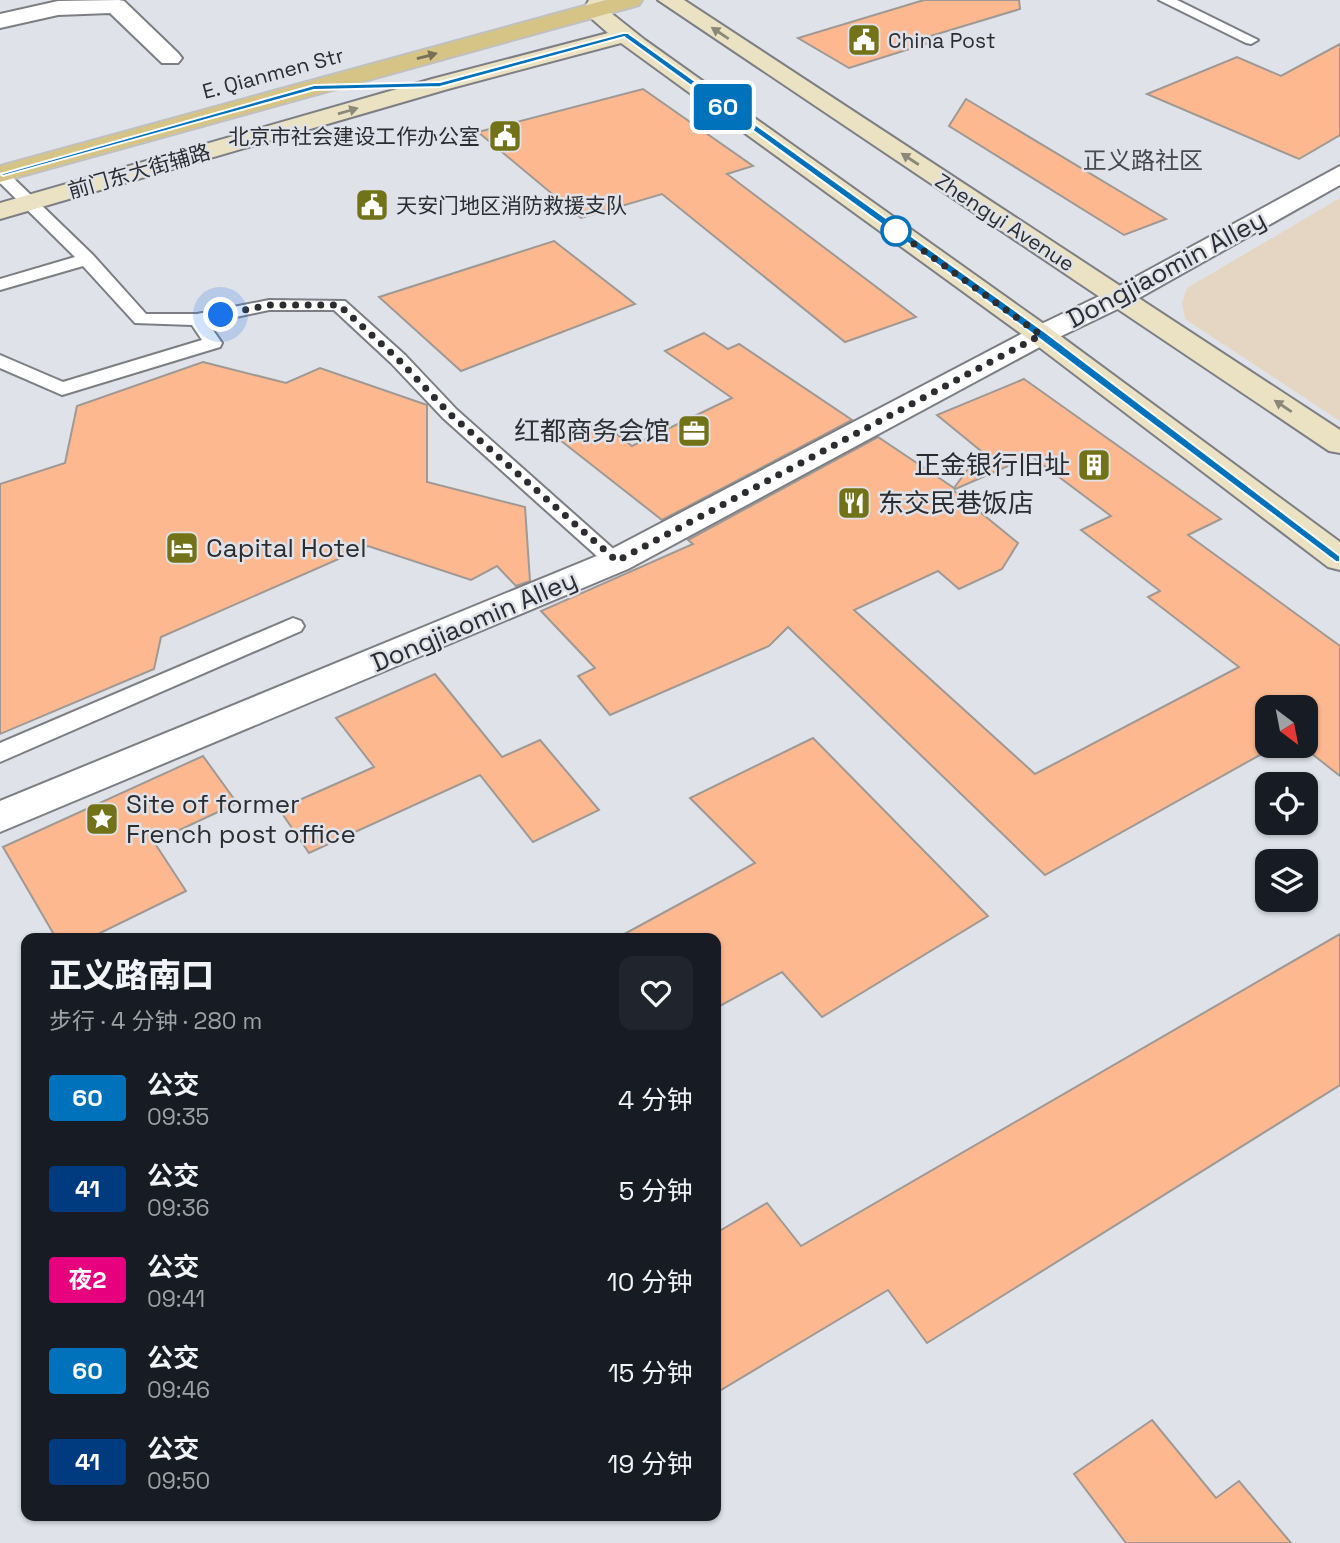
<!DOCTYPE html>
<html lang="zh">
<head>
<meta charset="utf-8">
<style>
  :root { --surface:#171b24; --page:#20242c; --text:#f1f3f6; --muted:#9ea1a6 }
  body { margin:0; font-family:"Space Grotesk","Noto Sans SC",sans-serif; background:var(--page); color:var(--text); height:100vh; display:flex; flex-direction:column; font-size:26px; white-space:nowrap }
  * { box-sizing:border-box; margin:0 }
  p { font-size:23px; color:var(--muted) }
  .icon { flex:none; width:38px; height:38px; fill:none; stroke:currentColor; stroke-width:2; stroke-linecap:round; stroke-linejoin:round }
  .map { position:relative; flex:1; overflow:hidden }
  .details { position:absolute; left:21px; top:933px; width:700px; height:588px; display:flex; flex-direction:column; background:var(--surface); border-radius:14px; box-shadow:0 2px 5px #0004 }
  .details>* { flex:none }
  .badge { padding:0 14px; border-radius:5px; font-size:24px; line-height:46px }
  .needle { width:46px; rotate:148deg }
  .fabs { position:absolute; left:1255px; top:695px; display:grid; gap:14px }
  .fabs a { display:grid; place-items:center; width:63px; height:63px; border-radius:14px; background:var(--surface); box-shadow:0 2px 5px #0004; font-size:35px }
  .you { position:absolute; width:35px; height:35px; margin:-18px; border:5px solid #fff; border-radius:50%; background:#1a73e8; box-shadow:0 0 0 10px #1a73e833 }
  .map>.badge { position:absolute; translate:-50% -50%; box-shadow:0 0 0 4px #fff }
  .round { display:grid; place-items:center; flex:none; width:74px; height:74px; border-radius:14px; background:var(--page) }
  .overview { display:flex; align-items:center; justify-content:space-between; height:119px; padding:0 28px }
  h1 { font-size:33px; font-weight:800; line-height:52px }
  ul { padding:0; list-style:none }
  li { display:flex; align-items:center; gap:21px; height:91px; padding:0 28px }
  li div { flex:1 }
  li b { display:block; font-size:26px }
  li em { font-style:normal }
  li .badge { min-width:77px; font-weight:700; text-align:center }
  .map>svg:first-child { display:block }
</style>
</head>
<body>
<div class="map">
<svg width="1340" height="1543" viewBox="0 0 1340 1543">
  <rect width="100%" height="100%" fill="#dfe2e9"/>
  <path fill="#e5d6c3" d="M1340,198V421L1185,319L1182,303L1187,288Z"/>
  <g fill="#feb890" stroke="#9f9995" stroke-width="2" fill-rule="evenodd">
    <path d="M924,0H1019L1020,9L924,38L932,42L849,68L798,38Z"/>
    <path d="M1340,44V135L1299,159L1147,94L1237,57L1281,76Z"/>
    <path d="M643,89L753,166L727,174L916,317L845,342L662,194L581,218L478,132Z"/>
    <path d="M966,99L1166,219L1124,235L949,126Z"/>
    <path d="M554,241L635,304L461,371L379,297Z"/>
    <path d="M704,333L728,349L739,344L852,420L662,520L560,440L600,421L632,446L732,398L665,351Z"/>
    <path d="M203,362L286,383L320,368L427,405V482L525,507L530,581L516,586L497,566L471,580L368,546L161,637L154,669L0,734V484L65,463L77,406Z"/>
    <path d="M1024,379L1221,519L1188,535L1340,646V776L1302,746H1306V707H1267V746H1276L1045,875L788,627L769,646L610,715L578,676L595,668L541,611L693,544L688,540L878,437L954,488L981,451L937,415ZM1031,456L1111,516L1081,530L1160,591L1148,597L1239,667L1035,774L854,610L938,571L959,589L1002,569L1018,543L953,490Z"/>
    <path d="M435,674L502,757L540,740L599,810L533,842L480,775L309,853L279,809L374,767L336,718Z"/>
    <path d="M813,738L988,916L822,1017L782,972L716,1008V938H617L755,863L690,798Z"/>
    <path d="M203,756L237,803L154,842L186,891L90,938H56L3,847Z"/>
    <path d="M1340,934V1085L927,1343L888,1290L716,1393V1233L767,1203L801,1246Z"/>
    <path d="M1152,1420L1216,1498L1239,1481L1291,1543H1126L1074,1474Z"/>
  </g>
  <g fill="none" stroke-linecap="round" stroke-linejoin="round">
    <defs>
      <g id="lane">
        <path d="M1159,0H1177L1258,40L1251,44L1246,43Z"/>
        <path d="M0,169L6,171L93,255L146,314H197L269,300L345,301L405,355L457,410L627,561L624,566H608L443,418L391,363L334,310H269L208,323L222,343L220,347L62,395L0,368V355L63,382L202,340L192,325L135,323L83,266L0,290V279L75,257L0,183Z"/>
        <path d="M293,618L301,621L304,626L301,631L0,762V743Z"/>
      </g>
      <g id="street">
        <path d="M119,0L124,1L178,53L182,58L178,63H162L110,13L58,15L0,28V14L58,1Z"/>
        <path d="M1340,166V185L1130,303L1051,341L628,569L0,832V801L604,553L1031,329L1110,291Z"/>
      </g>
      <g id="secondary">
        <path d="M589,0H611L606,9L645,40L1051,329L1340,542V570L1328,567L1031,341L621,43L448,89L0,219V203L432,79L608,33L583,11Z"/>
        <path d="M658,0H684L1340,430V453L1329,451Z"/>
      </g>
      <path id="primary" d="M606,0H642L639,5L0,182V166Z"/>
    </defs>
    <use href="#lane" stroke="#7c7e84" stroke-width="4"/>
    <use href="#street" stroke="#7c7e84" stroke-width="4"/>
    <use href="#secondary" stroke="#7c7e84" stroke-width="4"/>
    <use href="#primary" stroke="#c0c0c1" stroke-width="4"/>
    <use href="#lane" fill="#fff" fill-rule="evenodd"/>
    <use href="#street" fill="#fff" fill-rule="evenodd"/>
    <use href="#secondary" fill="#eae2c3" fill-rule="evenodd"/>
    <use href="#primary" fill="#d5c486" fill-rule="evenodd"/>
  </g>
  <defs><path id="oneway-solid" d="M-6-.8H1V-3.2L6.5 0L1 3.2V.8H-6Z" transform="scale(1.75)"/></defs>
  <g fill="#8b887a">
    <use href="#oneway-solid" transform="translate(720 33) rotate(-146)"/>
    <use href="#oneway-solid" transform="translate(348 111) rotate(-16)"/>
    <use href="#oneway-solid" transform="translate(910 159) rotate(-147)"/>
    <use href="#oneway-solid" transform="translate(1283 406) rotate(-146)"/>
  </g>
  <use fill="#787157" href="#oneway-solid" transform="translate(427 56) rotate(-15)"/>
  <path fill="#0072bc" stroke="#fff" stroke-width="2" d="M623,33H628L1045,332L1340,556V562H1336L1037,337L624,37L440,87L314,90L3,176L0,174L314,85L440,82Z"/>
  <g fill="none" stroke-linecap="round" stroke-linejoin="round">
    <path stroke="#2c2d30" stroke-width="7" stroke-dasharray="0 12.6" d="M221,315L269,305H339L398,359L450,414L617,561L1041,335L896,231"/>
  </g>
  <defs>
    <symbol id="civic-square" viewBox="-11 -11 22 22"><rect x="-9" y="-9" width="18" height="18" rx="4" fill="#727318" stroke="#dfe2e9"/><path d="M-.6-6.5H3V-4.5H.6V-3L4-1V1h2V6H-6V1h2V-1L-.6-3ZM-1.2 2.5V6h2.4V2.5Z" fill="#fff"/></symbol>
    <symbol id="office-square" viewBox="-11 -11 22 22"><rect x="-9" y="-9" width="18" height="18" rx="4" fill="#727318" stroke="#dfe2e9"/><path d="M-6-3h4V-5.5h4V-3h4V5H-6ZM-1-4.5V-3h2v-1.5ZM-6 0V1H6V0Z" fill="#fff"/></symbol>
    <symbol id="building-square" viewBox="-11 -11 22 22"><rect x="-9" y="-9" width="18" height="18" rx="4" fill="#727318" stroke="#dfe2e9"/><path d="M-4-6H4V6H1V3H-1V6H-4ZM-2.5-4.3h1.7v1.8h-1.7ZM.8-4.3h1.7v1.8H.8ZM-2.5-1h1.7V.8h-1.7ZM.8-1h1.7V.8H.8Z" fill="#fff"/></symbol>
    <symbol id="restaurant-square" viewBox="-11 -11 22 22"><rect x="-9" y="-9" width="18" height="18" rx="4" fill="#727318" stroke="#dfe2e9"/><path d="M-5-6h1v4h1v-4h1v4h1v-4h1v5L-1.5 .5V6h-2V.5L-5-1ZM5-6V6H3V1.5H1.5Q1.5-4 5-6Z" fill="#fff"/></symbol>
    <symbol id="hotel-square" viewBox="-11 -11 22 22"><rect x="-9" y="-9" width="18" height="18" rx="4" fill="#727318" stroke="#dfe2e9"/><path d="M-6-4.5h1.5V1H6V5H4.5V3h-9V5H-6ZM-4 0a1.8 1.8 0 1 1 3.6 0ZM.5 0V-2.5h3Q6-2.5 6 0Z" fill="#fff"/></symbol>
    <symbol id="sight-square" viewBox="-11 -11 22 22"><rect x="-9" y="-9" width="18" height="18" rx="4" fill="#727318" stroke="#dfe2e9"/><path d="M0-6L1.8-2.2L6-1.7L2.9 1.2L3.7 5.4L0 3.3L-3.7 5.4L-2.9 1.2L-6-1.7L-1.8-2.2Z" fill="#fff"/></symbol>
  </defs>
  <g fill-rule="evenodd">
    <use href="#civic-square" x="845" y="21" width="38" height="38"/>
    <use href="#civic-square" x="486" y="117" width="38" height="38"/>
    <use href="#civic-square" x="353" y="186" width="38" height="38"/>
    <use href="#office-square" x="675" y="412" width="38" height="38"/>
    <use href="#building-square" x="1075" y="446" width="38" height="38"/>
    <use href="#restaurant-square" x="835" y="484" width="38" height="38"/>
    <use href="#hotel-square" x="163" y="529" width="38" height="38"/>
    <use href="#sight-square" x="83" y="800" width="38" height="38"/>
  </g>
  <circle fill="#fff" stroke="#0072bc" stroke-width="3.5" cx="896" cy="231" r="14"/>
  <g text-anchor="middle" dominant-baseline="central" stroke-width="5" stroke-linejoin="round" paint-order="stroke">
    <g font-size="21" fill="#2c2d30" stroke="#dfe2e9" text-anchor="start">
      <text x="888" y="40">China Post</text>
      <text x="480" y="136" text-anchor="end">北京市社会建设工作办公室</text>
      <text x="396" y="205">天安门地区消防救援支队</text>
    </g>
    <g font-size="21" fill="#2c2d30" stroke="#dfe2e9">
      <text transform="translate(273 73) rotate(-15)">E. Qianmen Str</text>
      <text transform="translate(139 171) rotate(-16)">前门东大街辅路</text>
      <text transform="translate(1005 222) rotate(33)">Zhengyi Avenue</text>
    </g>
    <g font-size="24" fill="#484a50" stroke="#dfe2e9">
      <text x="1143" y="160">正义路社区</text>
    </g>
    <g font-size="26" fill="#2c2d30" stroke="#dfe2e9">
      <text transform="translate(1166 269) rotate(-28)">Dongjiaomin Alley</text>
      <text transform="translate(474 621) rotate(-23)">Dongjiaomin Alley</text>
    </g>
    <g font-size="26" fill="#2c2d30" stroke="#dfe2e9" text-anchor="start">
      <text x="670" y="431" text-anchor="end">红都商务会馆</text>
      <text x="1070" y="465" text-anchor="end">正金银行旧址</text>
      <text x="878" y="503">东交民巷饭店</text>
      <text x="206" y="548">Capital Hotel</text>
      <text x="126" y="804">Site of former<tspan x="126" dy="30">French post office</tspan></text>
    </g>
  </g>
</svg>
<div class="fabs">
<a><svg class="needle" viewBox="-14 -14 28 28"><path d="M0-13l5 13h-10z" fill="#e53935"/><path d="M0 13l5-13h-10z" fill="#9ea1a6"/></svg></a>
<a><svg class="icon" aria-label="locate" viewBox="0 0 24 24"><circle cx="12" cy="12" r="6"/><path d="M12 2v4M12 18v4M2 12h4M18 12h4"/></svg></a>
<a><svg class="icon" aria-label="layers" viewBox="0 0 24 24"><path d="M12 4l9 5-9 5-9-5zM3 14l9 5 9-5"/></svg></a>
</div>
<div class="you" style="left:221px;top:315px"></div>
<b class="badge" style="left:723px;top:107px;background:#0072bc;color:#fff">60</b>
<section class="details">
<div class="overview"><div><h1>正义路南口</h1><p>步行 · 4 分钟 · 280 m</p></div><a class="round"><svg class="icon" aria-label="heart" viewBox="0 0 24 24"><path d="M12 20l-8-8c-3-5 5-10 8-4 3-6 11-1 8 4z"/></svg></a></div>
<ul>
<li><span class="badge" style="background:#0072bc;color:#fff">60</span><div><b>公交</b><p>09:35</p></div><em>4 分钟</em></li>
<li><span class="badge" style="background:#003b80;color:#fff">41</span><div><b>公交</b><p>09:36</p></div><em>5 分钟</em></li>
<li><span class="badge" style="background:#e6007e;color:#fff">夜2</span><div><b>公交</b><p>09:41</p></div><em>10 分钟</em></li>
<li><span class="badge" style="background:#0072bc;color:#fff">60</span><div><b>公交</b><p>09:46</p></div><em>15 分钟</em></li>
<li><span class="badge" style="background:#003b80;color:#fff">41</span><div><b>公交</b><p>09:50</p></div><em>19 分钟</em></li>
</ul>
</section>
</div>
</body>
</html>
